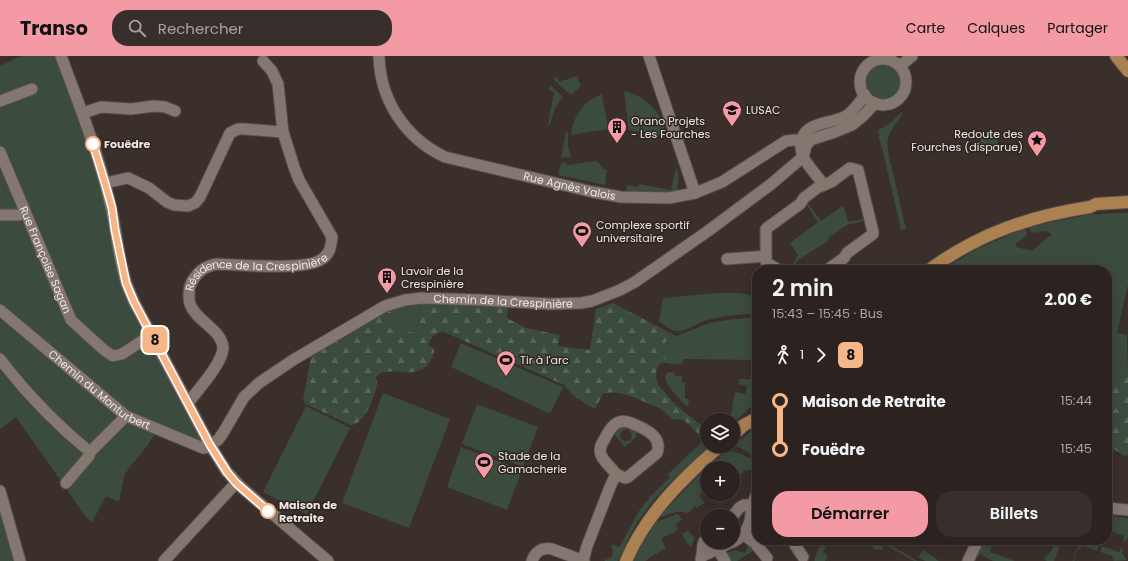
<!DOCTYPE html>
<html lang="fr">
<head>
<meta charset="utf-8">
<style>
  :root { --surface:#2c2320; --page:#382f2d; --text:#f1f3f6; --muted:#a6a4a5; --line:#48403e; --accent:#f49aa5 }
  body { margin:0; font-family:Poppins,sans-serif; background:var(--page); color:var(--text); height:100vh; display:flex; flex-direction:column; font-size:15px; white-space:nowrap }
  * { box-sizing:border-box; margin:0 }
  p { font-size:13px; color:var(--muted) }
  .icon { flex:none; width:22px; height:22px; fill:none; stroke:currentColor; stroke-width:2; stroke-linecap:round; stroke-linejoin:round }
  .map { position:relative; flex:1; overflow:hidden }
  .sheet { position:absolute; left:752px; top:209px; width:360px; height:280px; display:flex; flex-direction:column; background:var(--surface); border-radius:16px; box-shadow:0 4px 16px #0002,0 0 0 1px var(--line) }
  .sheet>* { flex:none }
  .badge { padding:0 8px; border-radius:6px; font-size:14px; line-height:26px }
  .controls { position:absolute; left:700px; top:357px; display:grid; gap:8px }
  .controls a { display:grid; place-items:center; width:40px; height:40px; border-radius:50%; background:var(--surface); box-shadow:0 4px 16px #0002,0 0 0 1px var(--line); font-size:20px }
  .map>.badge { position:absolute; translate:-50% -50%; box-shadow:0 0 0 2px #fff }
  .legs { display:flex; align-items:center; gap:6px; height:44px; padding:0 20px; font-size:13px }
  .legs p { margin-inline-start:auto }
  .summary { display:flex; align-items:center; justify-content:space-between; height:68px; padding:0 20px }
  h1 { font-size:22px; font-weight:600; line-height:30px }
  .button { display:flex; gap:8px; margin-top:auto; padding:8px 20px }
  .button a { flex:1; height:46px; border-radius:16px; background:var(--accent); color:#111; font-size:16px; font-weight:600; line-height:46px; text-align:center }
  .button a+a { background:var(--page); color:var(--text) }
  ul { padding:0 20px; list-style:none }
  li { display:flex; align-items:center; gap:14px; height:48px; font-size:15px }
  li i { display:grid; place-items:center; width:6px; height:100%; margin:0 5px; background:currentColor }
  li i::after { content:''; width:10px; height:10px; margin:-5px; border:3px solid; border-radius:50%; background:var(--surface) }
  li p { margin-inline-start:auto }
  li:first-child i { background:linear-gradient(#0000 50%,currentColor 0) }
  li:last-child i { background:linear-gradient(currentColor 50%,#0000 0) }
  header { display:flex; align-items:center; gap:24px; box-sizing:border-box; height:56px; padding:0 20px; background:var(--accent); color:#111 }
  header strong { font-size:19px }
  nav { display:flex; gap:22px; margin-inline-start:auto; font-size:14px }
  .search { width:280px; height:36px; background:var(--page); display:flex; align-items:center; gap:10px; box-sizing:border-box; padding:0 14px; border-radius:16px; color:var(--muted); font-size:15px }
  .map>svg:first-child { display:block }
</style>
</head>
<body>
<header>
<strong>Transo</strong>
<div class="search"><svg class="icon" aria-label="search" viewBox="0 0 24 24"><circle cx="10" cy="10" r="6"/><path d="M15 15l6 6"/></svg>Rechercher</div>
<nav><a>Carte</a><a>Calques</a><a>Partager</a></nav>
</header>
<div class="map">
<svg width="1128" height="505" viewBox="0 0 1128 505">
  <defs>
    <pattern id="forest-firs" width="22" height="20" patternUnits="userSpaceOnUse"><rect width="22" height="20" fill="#3b4b3d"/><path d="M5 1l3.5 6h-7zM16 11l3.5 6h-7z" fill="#586559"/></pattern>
  </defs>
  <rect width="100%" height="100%" fill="#3a2f2a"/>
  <g fill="#3b4b3d">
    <path d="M21,0H61L83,57L126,228L210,389L158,373L148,389L129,412L124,420L119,446L106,440L92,466L86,461L16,361L0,373V10Z"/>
    <circle cx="883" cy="26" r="19"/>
    <path d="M577,20L581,30L571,39L553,23L558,21L559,26Z"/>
    <path d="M550,29L563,41C556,49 552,59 550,69L548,70L554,36L549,34Z"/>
    <path d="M624,35C647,40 663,57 666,81L629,74Z"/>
    <path d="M602,38L608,73L571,79C573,59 584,45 602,38Z"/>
    <path d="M901,56L903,57L890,76L887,86L889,100L906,173L901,174L884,100L879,82V80L878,74C887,70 895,64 901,56Z"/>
    <path d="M566,76H568V91L571,101L561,102Z"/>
    <circle cx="989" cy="87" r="9"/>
    <path d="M597,105L604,113L607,114L605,129L558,119L561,107L566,106L567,109Z"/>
    <path d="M676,112C680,121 679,126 676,135L665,137L626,136L627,129L639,131V128L671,134Z"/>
    <path d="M807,146L821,165L841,151L844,150L848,166L863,163V165L847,169L828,182L829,184L797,205L792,214H789L798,199L790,187L818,166L806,148Z"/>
    <path d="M1114,157H1128V228L1117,277L1127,279L1128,318H1107V214H942L975,194L1021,174L1025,173L1027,178L1025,181L1016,187V190C1021,194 1027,192 1032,195L1052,178L1046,175L1033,177L1030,174V171L1067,163L1086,159Z"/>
    <path d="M718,237C732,237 744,236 757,241V258C740,258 720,260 704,265C695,268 686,276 677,275C670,275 663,268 658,264H659L663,242Z"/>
    <path d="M421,248L416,277H414L398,271L390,254L403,249Z"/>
    <path d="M757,261V304L684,303L682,308C679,308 675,309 672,308C662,306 660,305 656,315C655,304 660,302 670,303L667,293V284L709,267L727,264Z"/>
    <path d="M461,287L563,331L550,358L451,311Z"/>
    <path d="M669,316H674L675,320H682V326L685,327V343H689L688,350H686C680,343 657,323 669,316Z"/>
    <path d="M739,323H757V345L733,367V364H730L735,336L745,338L747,330L739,328Z"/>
    <path d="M383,337L450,363L409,472L342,447Z"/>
    <path d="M477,348L538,371L523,411L462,388Z"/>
    <path d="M306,350L350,372L307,458L263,436Z"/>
    <path d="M626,370H627L626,373L621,376L620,380C622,385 626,386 630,384C633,380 632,377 629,374L630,371L637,373L636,381L625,391L614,378L611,382L610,381L617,372Z"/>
    <path d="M757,370V401L734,389Z"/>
    <path d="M704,384L707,387V390H710C685,413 660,433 641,461C631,475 625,490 618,505H605L604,502L608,504L609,501L611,502L613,496L611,488L619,491L620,490L639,455L649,442L670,421L668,418L702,386Z"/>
    <path d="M461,391L522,414L507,454L447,431Z"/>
    <path d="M728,393L757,405V419L753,412L747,415L746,414L743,415V417L733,423V412H707V434L699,439L705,447L696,452L695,450L692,452V454L687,457C678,453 667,459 658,462L690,428Z"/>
    <path d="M0,435L20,505H0Z"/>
    <path d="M677,458L679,459L682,464L675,468L678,473L675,475V476L672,477L661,483L666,492L646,504V505H634L642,488L656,466Z"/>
    <path d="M1107,460L1128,462V481L1127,484L1123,486L1124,480L1107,474Z"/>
    <path d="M757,464V484H762L763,487L792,485L793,488L760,490L754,480Z"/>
    <path d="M688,475L695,482L691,491L687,487L682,478Z"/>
    <path d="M821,484H829L823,496L828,499L825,505H814Z"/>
    <path d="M865,484H880L901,495L917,505H914L898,496L883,488V494L873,493V488Z"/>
    <path d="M1055,484H1062L1054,505H1046L1044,502L1052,494Z"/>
    <path d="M1080,484H1086L1099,489L1097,495L1084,490L1078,493L1074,505H1073Z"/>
    <path d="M749,486L756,493L737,505H727L724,498L734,494L745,497Z"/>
    <path d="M981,488L992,491L990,496L1015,505H993L980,498L977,502L976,501V500Z"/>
    <path d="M1102,490L1119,496L1121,491H1122L1123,494L1122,496L1126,503L1128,504L1114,505L1112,500L1100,496Z"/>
    <path d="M923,494L939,505H925L918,501Z"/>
  </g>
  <g fill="url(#forest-firs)">
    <path d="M613,247L676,280L666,286L667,293L669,295L670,304L663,303L657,307L656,321L658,329L676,349L707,374V387L684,364L673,363L661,353L657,351C641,345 620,332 603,338L595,353L578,343L571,337L564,329L444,276C435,276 432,281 428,289L434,293C435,297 433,300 431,304C418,326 395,310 379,318C378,319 376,320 376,322C376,324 378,326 377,328C376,339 363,371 350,369L306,348L303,345L311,300L390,254L398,271L414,277H416L421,248L508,250L507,262L526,272L560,279L558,290L590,294L596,253Z"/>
    <path d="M1107,318H1128V399L1125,400L1115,394L1107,392Z"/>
  </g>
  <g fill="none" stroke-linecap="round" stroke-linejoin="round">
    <defs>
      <g id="minor">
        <path d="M61,0C78,46 96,91 108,139C116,167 117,197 126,226C128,233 131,239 134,246L210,389L227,416L242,432L328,505"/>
        <path id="s1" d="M379,0C380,44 405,82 445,101L593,136L621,141L669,142L695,137L722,126L786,85L795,84L809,86"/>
        <path d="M649,0L695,137"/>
        <circle cx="883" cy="26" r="23"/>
        <path d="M900,10L912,0"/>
        <path d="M0,45L32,33"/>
        <path d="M83,57L101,51L131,53L154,50L165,51L175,55"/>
        <path id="s2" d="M0,96L71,264L104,294L113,300L122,298L151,279"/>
        <path d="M105,127L128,122L149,132L167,146L174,149L188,150L195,147L200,141L230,77L238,73H244L283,76"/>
        <path d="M824,129L831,126L850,112L858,114L873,176V178L847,197L844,202L827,214"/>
        <path d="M0,159H19L25,157"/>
        <path d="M727,203L766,200"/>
        <path d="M779,214L767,207L766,206V173L767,172L800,148L804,142L817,132L824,129C817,120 809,111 803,101C801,97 801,94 801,89C802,65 829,69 846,60C854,55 859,47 865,39"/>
        <path id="s3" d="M0,254L126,360L203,392H205L218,384L223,377L244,341L259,327L293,304L385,250L405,244L422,242L482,244L550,248L581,247L592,245L620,234L635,226L708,175L770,129L803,101L806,90L810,84L835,76L852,69L863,60L875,47"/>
        <path d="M0,303C26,337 57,369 90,396"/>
        <path id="s4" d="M188,347C197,335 224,306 223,291C221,273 196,265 190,248C189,245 189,241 189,238C189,233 190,228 193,224C199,214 206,210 217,208C239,209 307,215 322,203C330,198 331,190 332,181L299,124L294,111L283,76L278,28L272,15L263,5"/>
        <path d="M66,427L89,400L90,396L126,360"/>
        <path d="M0,435L20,505"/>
        <path d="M751,452L757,437"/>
        <path d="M1107,452L1128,454"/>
        <path d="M733,460L739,452L744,449H748L751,454C752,467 745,480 733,486"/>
        <path d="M744,479L755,487L767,502"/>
        <path d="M796,484L795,489L803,501"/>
        <path d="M717,492L725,505"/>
        <path d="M703,498H707L732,486"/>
        <path d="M701,503C704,496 700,488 707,482"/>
        <path d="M164,505L236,427"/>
        <path d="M532,505C535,496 542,491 552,493L584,505"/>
        <path d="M583,505L587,490L610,431L616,418C612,412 604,406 601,399C599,393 601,388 604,384C607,378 611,370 617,367C624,363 631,367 638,370C649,375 662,382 657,397L628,421L625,422L616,418"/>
        <path d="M968,505L978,484"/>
      </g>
      <g id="major">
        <path d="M1116,0L1128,15"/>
        <path d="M929,214C978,178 1030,160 1090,151L1096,148L1128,146"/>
        <path d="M733,379L744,369L757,362"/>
        <path d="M626,505C646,458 682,423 720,390"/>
      </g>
    </defs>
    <use href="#minor" stroke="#564d48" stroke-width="13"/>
    <use href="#major" stroke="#564d48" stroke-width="14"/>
    <use href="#minor" stroke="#837770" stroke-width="11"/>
    <use href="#major" stroke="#ab8152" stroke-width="12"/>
  </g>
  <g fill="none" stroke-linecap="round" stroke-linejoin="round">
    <defs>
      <path id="line-1" d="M93,88L105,127L112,152L115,174L126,227L134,246L210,389L227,416L236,427L268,455"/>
    </defs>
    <use href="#line-1" stroke="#fff" stroke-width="9"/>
    <use href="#line-1" stroke="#f7b688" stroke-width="6"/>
  </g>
  <defs>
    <symbol id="university-pin" viewBox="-11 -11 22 30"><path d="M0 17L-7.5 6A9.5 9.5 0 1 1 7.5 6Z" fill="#f49aa5" stroke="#2f2520"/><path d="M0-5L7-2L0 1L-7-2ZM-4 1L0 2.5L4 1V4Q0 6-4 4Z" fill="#111"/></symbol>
    <symbol id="building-pin" viewBox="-11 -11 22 30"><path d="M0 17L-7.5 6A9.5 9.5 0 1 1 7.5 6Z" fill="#f49aa5" stroke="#2f2520"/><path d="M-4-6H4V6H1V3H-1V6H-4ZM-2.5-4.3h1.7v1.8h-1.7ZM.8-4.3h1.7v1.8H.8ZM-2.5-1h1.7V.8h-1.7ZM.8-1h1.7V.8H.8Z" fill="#111"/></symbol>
    <symbol id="sight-pin" viewBox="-11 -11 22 30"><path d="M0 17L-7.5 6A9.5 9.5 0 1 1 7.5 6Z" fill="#f49aa5" stroke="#2f2520"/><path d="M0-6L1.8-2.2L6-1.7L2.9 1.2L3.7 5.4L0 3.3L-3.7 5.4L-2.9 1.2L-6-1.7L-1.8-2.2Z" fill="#111"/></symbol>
    <symbol id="stadium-pin" viewBox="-11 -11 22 30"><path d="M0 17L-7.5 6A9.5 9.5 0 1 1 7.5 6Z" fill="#f49aa5" stroke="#2f2520"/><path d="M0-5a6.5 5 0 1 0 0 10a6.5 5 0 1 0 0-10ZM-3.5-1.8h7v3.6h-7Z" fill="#111"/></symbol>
  </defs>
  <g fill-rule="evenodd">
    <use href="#university-pin" x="721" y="43" width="22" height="30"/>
    <use href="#building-pin" x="606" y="60" width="22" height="30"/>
    <use href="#sight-pin" x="1026" y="73" width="22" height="30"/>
    <use href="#stadium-pin" x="571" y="164" width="22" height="30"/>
    <use href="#building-pin" x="376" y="210" width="22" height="30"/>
    <use href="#stadium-pin" x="495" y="293" width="22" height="30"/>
    <use href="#stadium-pin" x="473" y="395" width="22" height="30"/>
  </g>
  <g fill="#fff" stroke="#f7b688" stroke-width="2">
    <circle cx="93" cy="88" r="7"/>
    <circle cx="268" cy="455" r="7"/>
  </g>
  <g text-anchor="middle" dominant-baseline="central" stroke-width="3" stroke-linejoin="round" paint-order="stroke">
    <g font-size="11" fill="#eee7e3" stroke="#2f2520" text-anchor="start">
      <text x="746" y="54">LUSAC</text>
      <text x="631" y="65">Orano Projets<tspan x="631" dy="13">- Les Fourches</tspan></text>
      <text x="1023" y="78" text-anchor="end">Redoute des<tspan x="1023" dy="13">Fourches (disparue)</tspan></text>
      <text x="596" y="169">Complexe sportif<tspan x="596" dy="13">universitaire</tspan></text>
      <text x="401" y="215">Lavoir de la<tspan x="401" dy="13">Crespinière</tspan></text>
      <text x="520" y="304">Tir à l'arc</text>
      <text x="498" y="400">Stade de la<tspan x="498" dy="13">Gamacherie</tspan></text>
    </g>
    <g font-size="11" font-weight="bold" fill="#eee7e3" stroke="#2f2520" text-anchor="start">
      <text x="104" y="88">Fouëdre</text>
      <text x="279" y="449">Maison de<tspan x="279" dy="13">Retraite</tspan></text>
    </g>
    <g font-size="11" fill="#eee7e3" stroke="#2f2520">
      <text stroke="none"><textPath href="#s1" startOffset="255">Rue Agnès Valois</textPath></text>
      <text stroke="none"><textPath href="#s2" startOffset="117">Rue Françoise Sagan</textPath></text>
      <text stroke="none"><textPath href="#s4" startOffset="212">Résidence de la Crespinière</textPath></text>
      <text stroke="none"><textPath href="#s3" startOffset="603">Chemin de la Crespinière</textPath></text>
      <text stroke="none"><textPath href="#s3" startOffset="128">Chemin du Monturbert</textPath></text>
    </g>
  </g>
</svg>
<div class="controls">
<a><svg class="icon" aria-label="layers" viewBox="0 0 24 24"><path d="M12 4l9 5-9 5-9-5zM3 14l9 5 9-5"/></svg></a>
<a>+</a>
<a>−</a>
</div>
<b class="badge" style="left:155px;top:284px;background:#f7b688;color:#111">8</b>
<section class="sheet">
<div class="summary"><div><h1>2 min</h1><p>15:43 – 15:45 · Bus</p></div><b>2.00 €</b></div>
<div class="legs"><svg class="icon" aria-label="walk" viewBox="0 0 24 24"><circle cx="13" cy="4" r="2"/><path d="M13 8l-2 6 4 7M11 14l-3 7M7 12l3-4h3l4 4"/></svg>1<svg class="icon" aria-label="forward" viewBox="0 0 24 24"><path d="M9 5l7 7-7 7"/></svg><b class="badge" style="background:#f7b688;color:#111">8</b></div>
<ul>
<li><i style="color:#f7b688"></i><b>Maison de Retraite</b><p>15:44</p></li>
<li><i style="color:#f7b688"></i><b>Fouëdre</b><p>15:45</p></li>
</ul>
<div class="button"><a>Démarrer</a><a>Billets</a></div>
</section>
</div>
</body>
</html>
